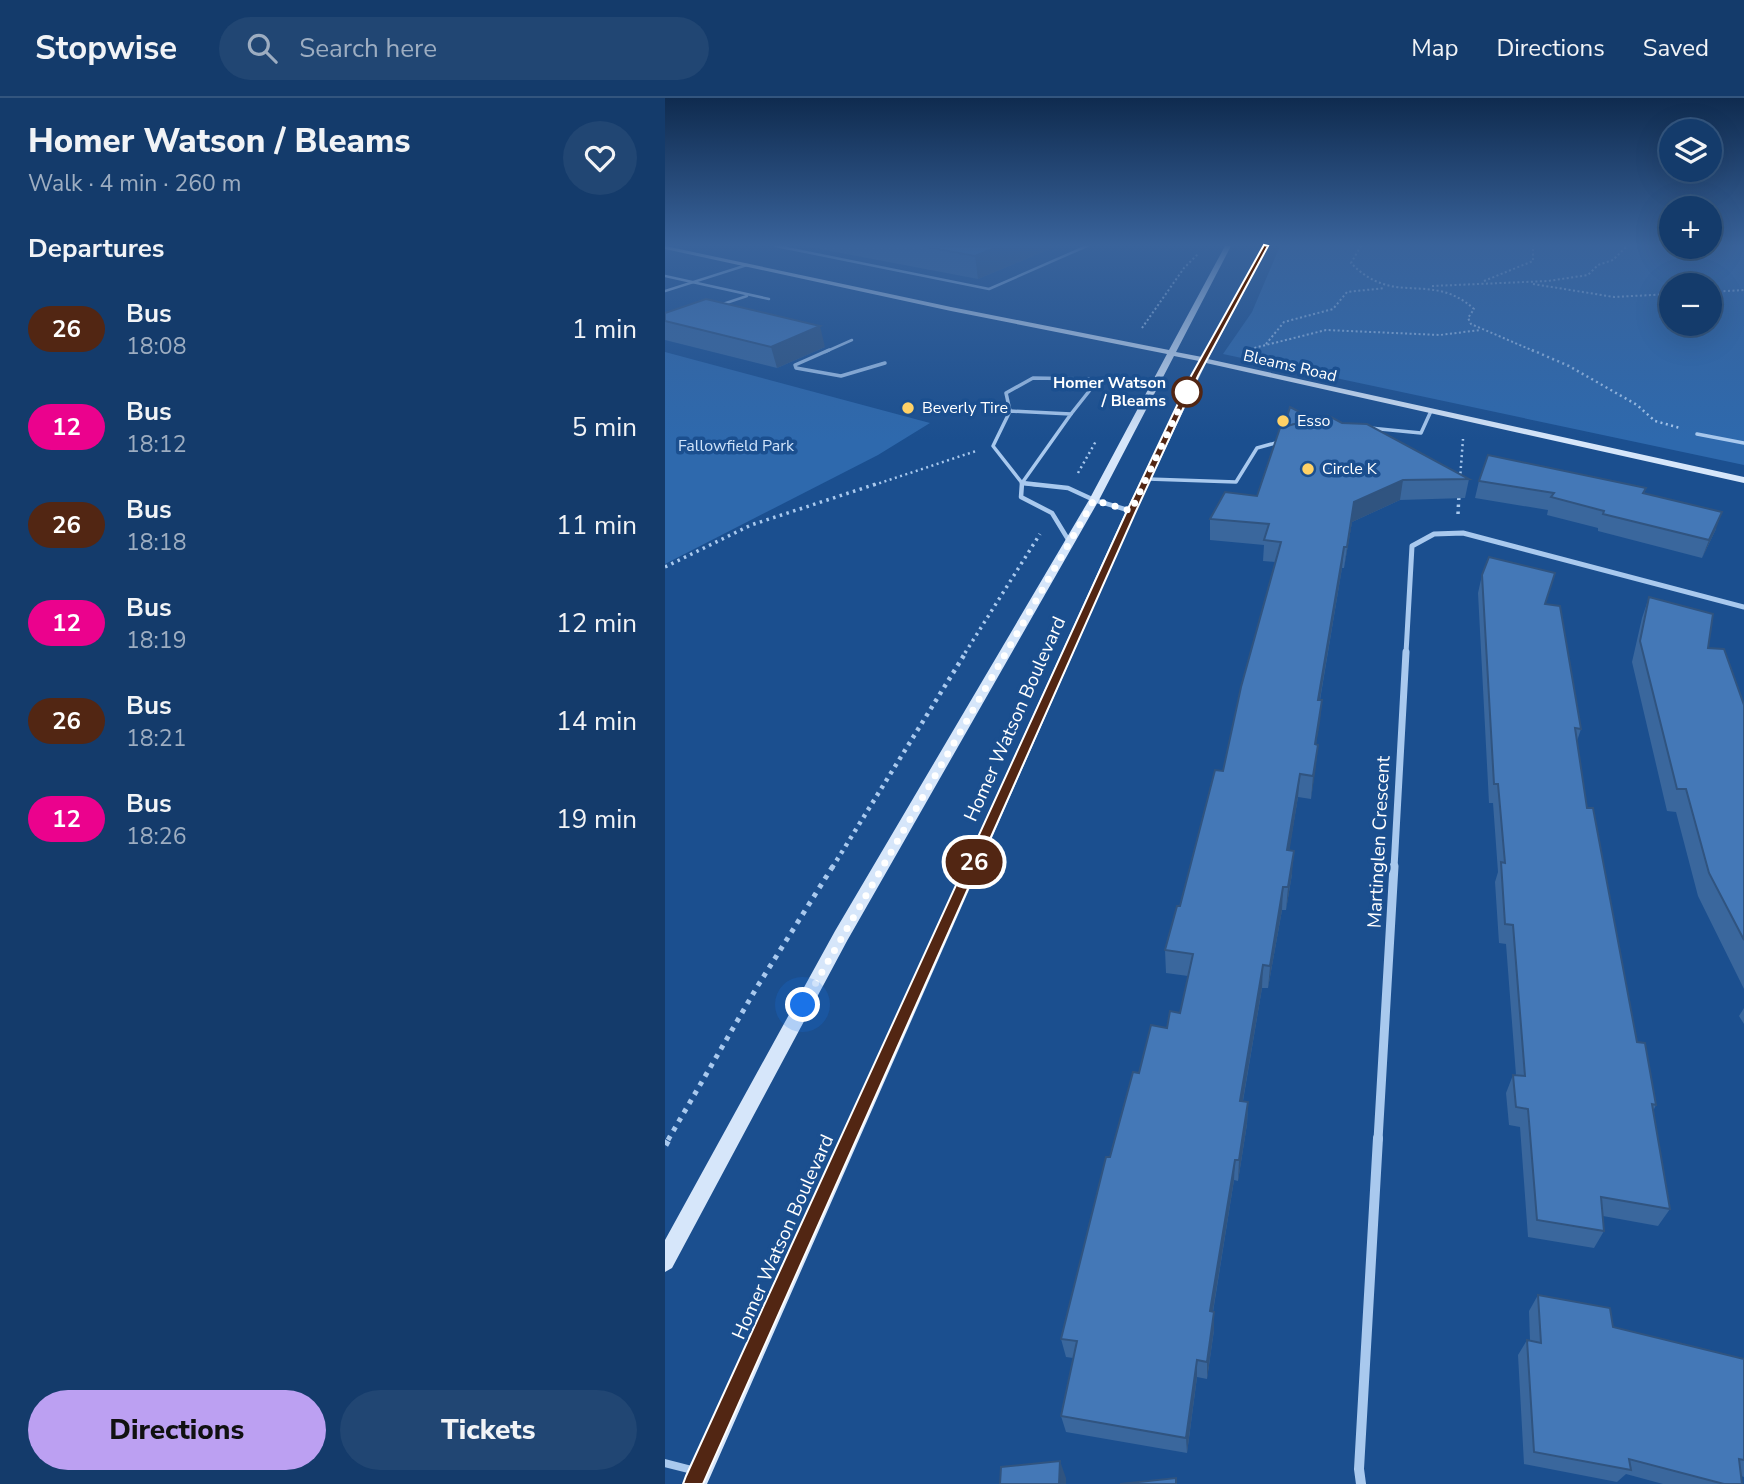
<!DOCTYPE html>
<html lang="en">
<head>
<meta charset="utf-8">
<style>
  :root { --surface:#143b6b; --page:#214673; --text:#f1f3f6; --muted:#9dadc1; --line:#33557e; --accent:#bca0f2 }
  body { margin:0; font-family:"Nunito Sans",sans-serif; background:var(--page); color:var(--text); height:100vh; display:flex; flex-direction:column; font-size:26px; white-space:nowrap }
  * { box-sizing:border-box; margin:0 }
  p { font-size:23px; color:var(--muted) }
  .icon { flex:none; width:38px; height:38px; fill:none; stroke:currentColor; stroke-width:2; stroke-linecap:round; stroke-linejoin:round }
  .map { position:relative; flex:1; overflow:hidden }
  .panel { display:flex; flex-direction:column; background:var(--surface); width:665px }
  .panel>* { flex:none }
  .badge { padding:0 14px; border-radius:23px; font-size:24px; line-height:46px }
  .buttons { position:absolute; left:994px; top:21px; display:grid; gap:14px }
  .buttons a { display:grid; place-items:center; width:63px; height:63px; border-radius:50%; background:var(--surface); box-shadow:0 7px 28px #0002,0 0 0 2px var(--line); font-size:35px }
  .you { position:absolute; width:35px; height:35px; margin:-18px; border:5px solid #fff; border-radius:50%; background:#1a73e8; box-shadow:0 0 0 10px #1a73e833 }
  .map>.badge { position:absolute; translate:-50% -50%; box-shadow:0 0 0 4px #fff }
  h2 { padding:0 28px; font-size:26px; line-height:63px }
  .round { display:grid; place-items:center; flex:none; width:74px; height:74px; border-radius:37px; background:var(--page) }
  .headline { display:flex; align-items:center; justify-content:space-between; height:119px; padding:0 28px }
  h1 { font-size:33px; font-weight:800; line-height:52px }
  .cta { display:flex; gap:14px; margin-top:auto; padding:14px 28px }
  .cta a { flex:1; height:80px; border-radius:42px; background:var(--accent); color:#111; font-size:28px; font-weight:800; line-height:80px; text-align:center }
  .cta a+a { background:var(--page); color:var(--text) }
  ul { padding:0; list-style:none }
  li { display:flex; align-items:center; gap:21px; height:98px; padding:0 28px }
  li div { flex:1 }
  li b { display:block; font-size:26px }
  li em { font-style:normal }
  li .badge { min-width:77px; font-weight:700; text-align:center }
  header { display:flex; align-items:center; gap:42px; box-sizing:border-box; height:98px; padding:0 35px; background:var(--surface); border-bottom:2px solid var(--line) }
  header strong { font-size:33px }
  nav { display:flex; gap:38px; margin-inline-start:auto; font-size:24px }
  .search { width:490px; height:63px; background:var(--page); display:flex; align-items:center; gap:18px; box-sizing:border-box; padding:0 24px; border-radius:38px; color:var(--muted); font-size:26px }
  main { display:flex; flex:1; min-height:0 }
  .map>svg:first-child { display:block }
</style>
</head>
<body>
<header>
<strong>Stopwise</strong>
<div class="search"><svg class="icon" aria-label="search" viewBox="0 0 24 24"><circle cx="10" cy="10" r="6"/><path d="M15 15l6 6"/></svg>Search here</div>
<nav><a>Map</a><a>Directions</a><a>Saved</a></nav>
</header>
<main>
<section class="panel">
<div class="headline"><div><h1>Homer Watson / Bleams</h1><p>Walk · 4 min · 260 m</p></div><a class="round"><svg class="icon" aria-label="heart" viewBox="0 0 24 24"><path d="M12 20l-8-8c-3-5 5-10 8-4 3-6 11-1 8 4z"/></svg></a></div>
<h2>Departures</h2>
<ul>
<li><span class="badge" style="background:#522613;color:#fff">26</span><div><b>Bus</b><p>18:08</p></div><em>1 min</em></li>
<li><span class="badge" style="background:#eb028d;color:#fff">12</span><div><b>Bus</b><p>18:12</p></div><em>5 min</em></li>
<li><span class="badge" style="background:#522613;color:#fff">26</span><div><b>Bus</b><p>18:18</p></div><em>11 min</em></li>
<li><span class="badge" style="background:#eb028d;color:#fff">12</span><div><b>Bus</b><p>18:19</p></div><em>12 min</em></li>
<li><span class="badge" style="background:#522613;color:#fff">26</span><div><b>Bus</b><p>18:21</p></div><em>14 min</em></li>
<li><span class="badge" style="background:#eb028d;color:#fff">12</span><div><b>Bus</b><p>18:26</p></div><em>19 min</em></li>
</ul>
<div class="cta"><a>Directions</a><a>Tickets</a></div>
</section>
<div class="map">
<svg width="1079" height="1386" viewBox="0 0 1079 1386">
  <rect width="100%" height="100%" fill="#1b4f8f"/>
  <g fill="#2e69ad" fill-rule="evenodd">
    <path d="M615,148H1079V367L558,256L587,214ZM1006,187H1045V226H1006Z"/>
    <path d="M0,254L265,325L213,357L0,466Z"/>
  </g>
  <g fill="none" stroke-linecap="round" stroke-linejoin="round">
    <g stroke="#a9c9ee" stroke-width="2" stroke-dasharray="2 2.5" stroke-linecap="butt">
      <path d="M696,148L686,165C729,210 766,172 809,211L803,220L806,226L871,254"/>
      <path d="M819,183L868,163V148"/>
      <path d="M868,186L949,199L1006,196"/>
      <path d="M767,188L883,183L923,177L933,167L948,162L962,148"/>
      <path d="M1045,194L1079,192"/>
      <path d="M477,230L519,170L533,156"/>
      <path d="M601,246L619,224L668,211L682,194L720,190"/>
      <path d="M585,251L661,232L775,237L815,232"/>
    </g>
    <g stroke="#a9c9ee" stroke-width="2.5" stroke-dasharray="2 3.5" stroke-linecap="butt">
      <path d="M867,252L904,268L972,307L990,323L1015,330"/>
      <path d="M413,375L431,343"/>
      <path d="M795,381L798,341"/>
      <path d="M209,387L311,353"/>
    </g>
    <g stroke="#a9c9ee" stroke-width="3.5" stroke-dasharray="2.5 4.5" stroke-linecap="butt">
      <path d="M793,416L794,396"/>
      <path d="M0,469L86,427L214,385"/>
      <path d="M300,555L375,436"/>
    </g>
    <path stroke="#a9c9ee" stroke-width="4.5" stroke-dasharray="3.5 5" stroke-linecap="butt" d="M167,770L301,554"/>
    <path stroke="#a9c9ee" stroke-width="5" stroke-dasharray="4.5 6" stroke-linecap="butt" d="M3,1042L92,889L168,768"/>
    <path stroke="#a9c9ee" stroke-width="7" stroke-dasharray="5 8" stroke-linecap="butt" d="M0,1047L4,1040"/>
    <g stroke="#a9c9ee" stroke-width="2.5">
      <path d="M111,148L324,191L422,148"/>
      <path d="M0,178L104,201"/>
      <path d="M0,193L82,167"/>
      <path d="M55,207L82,198"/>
      <path d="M160,254L187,242"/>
    </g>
    <g stroke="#a9c9ee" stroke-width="3.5">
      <path d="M164,252L130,267L131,270L176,278L220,265"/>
      <path d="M345,313L341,295L368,280L424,281L429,287L406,316"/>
      <path d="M345,313L406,316L357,385L328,348Z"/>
      <path d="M705,330L756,335L766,313"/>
      <path d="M1032,336L1079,345"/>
      <path d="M483,381L571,384L592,350L614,344"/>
      <path d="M357,385L373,387"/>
    </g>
    <g stroke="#a9c9ee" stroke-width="4.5">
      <path d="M357,385L403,390L429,402L466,413"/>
      <path d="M357,385L356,399L387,415L404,443"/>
    </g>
    <path stroke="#a9c9ee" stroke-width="8" d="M0,1365L31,1373"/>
    <path stroke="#a9c9ee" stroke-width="5" d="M741,555L747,448L769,436L798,435L1079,509"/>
    <path stroke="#a9c9ee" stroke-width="7" d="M729,770L741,554"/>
    <path stroke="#a9c9ee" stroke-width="9" d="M713,1042L729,768"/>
    <path stroke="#a9c9ee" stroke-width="10" d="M696,1386L694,1371L713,1040"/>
    <path fill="#d6e6fa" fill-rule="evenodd" d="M0,148L286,209L504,252L560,148H566L511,254L537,259L598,148H604L543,261L1079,379V385L541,265L471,413L42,1386H18L461,413L534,263L509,258L434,402L182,843L7,1170L0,1174V1142L170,833L424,402L502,256L286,213L0,151Z"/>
  </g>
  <g fill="#3a679d">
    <path d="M139,148H392L313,181Z"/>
    <path d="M0,215L160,249L112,270L0,242Z"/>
    <path d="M648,321L677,325L804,381L800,400L735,402L687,424L679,470H677L655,602H657L651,646L653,647L646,701L633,699L624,752L627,776L621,812H617L603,890H597L578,1003L583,1004L582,1026L573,1083L569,1082L548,1214L549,1232L542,1281L532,1279L522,1355L401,1334L396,1318L408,1260L401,1259L396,1241L445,1059L474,975L502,930L515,915L523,878L501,875L500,852L515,808L558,673L610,464L598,463L599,447L545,442V421L592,398Z"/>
    <path d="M814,383L981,390L979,396L1051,431L1037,460L933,433V430L882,417L883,412L810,400Z"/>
    <path d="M817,477L881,506L916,631L912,643L922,710L972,944L991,1007L988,1013L1005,1111L993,1128L938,1118L939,1133L929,1150L863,1139L855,1029L844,1027L841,995L848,977H851L841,846L834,845L830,784L833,774L828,705H824L813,495Z"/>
    <path d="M984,499L1043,550L1079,607V891L1033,798L1011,714L1002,713L967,564L977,520Z"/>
    <path d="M1079,910V926L1074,918Z"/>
    <path d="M873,1197L948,1229L1079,1261V1379L1076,1378L1077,1386H998L961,1376L952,1384L859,1366L853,1257L862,1242L865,1243L864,1213Z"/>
  </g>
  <g fill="#305480">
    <path d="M334,148H392L313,181L310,158Z"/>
    <path d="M155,228L160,249L112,270L106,249Z"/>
    <path d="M738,382L735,402L687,424L679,470L682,449L689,404Z"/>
    <path d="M1057,414L1051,431L1037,460L1044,442Z"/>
    <path d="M679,449L677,470L651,624L653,602Z"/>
    <path d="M657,602L655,625L647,669L650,646Z"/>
    <path d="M653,647L651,669L646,701L648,678Z"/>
    <path d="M635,676L633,699L621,775L622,752Z"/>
    <path d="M629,753L627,776L621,812L623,789Z"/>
    <path d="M618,789L617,812L603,890L605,868Z"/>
    <path d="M598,867L597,890L574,1025L575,1003Z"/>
    <path d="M583,1004L582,1026L573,1083L574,1062Z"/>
    <path d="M570,1062L569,1082L545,1231V1213Z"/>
    <path d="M549,1214V1232L542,1281V1264Z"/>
    <path d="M532,1262V1279L522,1355L521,1340Z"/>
    <path d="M395,1363L401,1380V1386H394Z"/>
  </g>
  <g fill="#4478b7" stroke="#305480" stroke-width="2">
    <path d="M257,148H334L310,158Z"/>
    <path d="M41,201L155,228L106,249L0,223V215Z"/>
    <path d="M625,309L648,321L619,329Z"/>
    <path d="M662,317L677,325L702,326L804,381L738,382L689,404L682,449H679L653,602H657L650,646L653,647L648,678L635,676L622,752L629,753L623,789H618L605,868L598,867L575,1003L583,1004L574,1062H570L545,1213L549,1214L542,1264L532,1262L521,1340L396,1318L412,1243L396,1241L441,1059H445L468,974L474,975L486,927L502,930L505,913L515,915L528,856L500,852L512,808H515L550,672L558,673L576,589L616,444L599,442L604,426L545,421L560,394L592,398L615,330Z"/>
    <path d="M823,357L981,390L978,395L1057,414L1044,442L938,416L939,413L886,399L889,395L814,383Z"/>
    <path d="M824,459L890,475L880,506L895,508L916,631L910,630L922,710H928L972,944L980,945L991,1007L987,1006L1005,1111L936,1099L939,1133L872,1122L863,1011L851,1009L848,977L860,978L848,827L840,826L836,764L840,765L833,686H829L817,477Z"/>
    <path d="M984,499L1048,516L1043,550L1059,551L1079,607V842L1044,775L1021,691H1012L975,543Z"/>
    <path d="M873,1197L945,1210L948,1229L1079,1261V1362L1074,1361L1077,1386H1059L964,1361L966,1372L869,1354L862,1242L876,1245Z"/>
    <path d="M395,1363L394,1386H335L336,1369Z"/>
    <path d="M511,1380V1386H455Z"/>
  </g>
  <linearGradient id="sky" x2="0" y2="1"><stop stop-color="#0f2b4f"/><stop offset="0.43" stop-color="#39639b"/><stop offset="1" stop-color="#39639b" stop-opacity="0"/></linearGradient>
  <rect width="1079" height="342" fill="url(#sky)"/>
  <path fill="#522613" stroke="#fff" stroke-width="2" d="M599,147L603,148L533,278L471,413L38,1386H18L21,1378L462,413L526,278Z"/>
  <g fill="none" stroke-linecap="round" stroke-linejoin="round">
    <path stroke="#fff" stroke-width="7" stroke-dasharray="0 12.6" d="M138,907L429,402L466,413L522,294"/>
  </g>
  <circle fill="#fff" stroke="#522613" stroke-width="3.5" cx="522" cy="294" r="14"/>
  <g fill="#ffd166" stroke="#1b4f8f" stroke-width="2.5">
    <circle cx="243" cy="310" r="7"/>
    <circle cx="618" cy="323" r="7"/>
    <circle cx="643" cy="371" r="7"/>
  </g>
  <g text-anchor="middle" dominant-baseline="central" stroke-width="7" stroke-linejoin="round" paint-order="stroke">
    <g font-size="16" fill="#fff" stroke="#1b4f8f">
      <text transform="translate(625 268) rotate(13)">Bleams Road</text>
    </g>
    <g font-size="16" font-weight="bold" fill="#fff" stroke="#1b4f8f" text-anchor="end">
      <text x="501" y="285">Homer Watson<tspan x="501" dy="18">/ Bleams</tspan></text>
    </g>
    <g font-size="16" fill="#fff" stroke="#1b4f8f" text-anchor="start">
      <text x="257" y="310">Beverly Tire</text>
      <text x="632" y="323">Esso</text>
      <text x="657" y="371">Circle K</text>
    </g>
    <g font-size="16" fill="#cfe3fa" stroke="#1b4f8f">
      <text x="71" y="348">Fallowfield Park</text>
    </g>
    <g font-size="19" fill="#fff" stroke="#1b4f8f">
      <text transform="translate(350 621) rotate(-66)">Homer Watson Boulevard</text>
      <text transform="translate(714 744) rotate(-87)">Martinglen Crescent</text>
      <text transform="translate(118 1139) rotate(-66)">Homer Watson Boulevard</text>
    </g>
  </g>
</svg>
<div class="buttons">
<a><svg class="icon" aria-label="layers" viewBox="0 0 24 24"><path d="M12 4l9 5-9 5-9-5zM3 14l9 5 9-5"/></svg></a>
<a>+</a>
<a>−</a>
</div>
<div class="you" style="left:138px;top:907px"></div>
<b class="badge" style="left:309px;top:764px;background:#522613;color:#fff">26</b>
</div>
</main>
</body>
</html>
